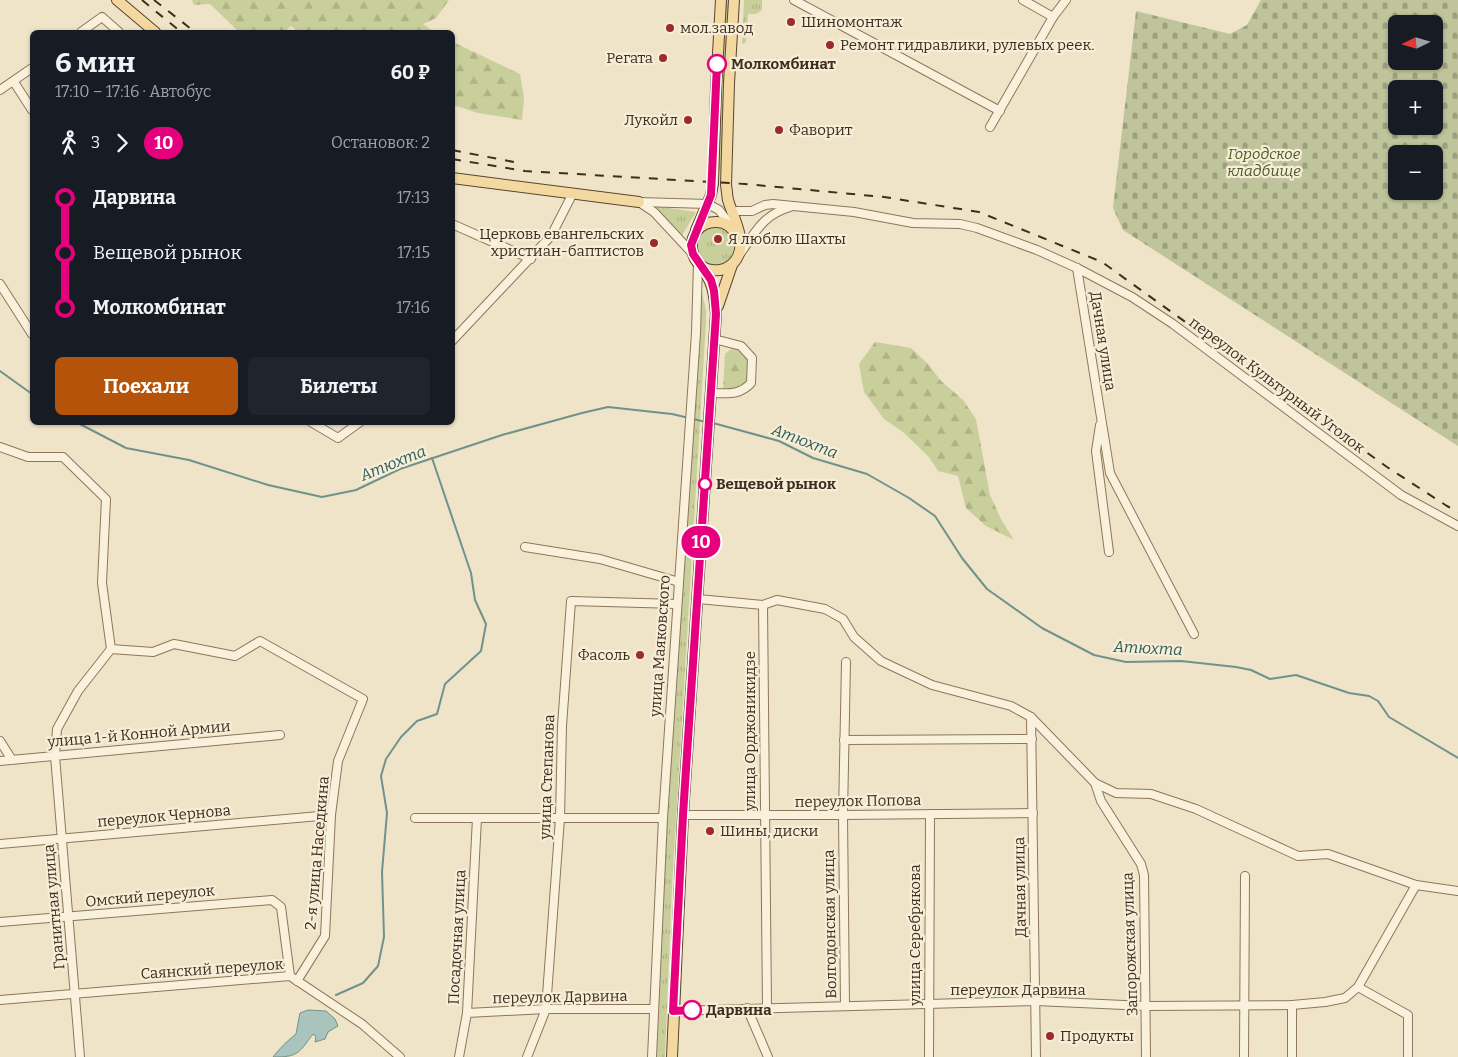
<!DOCTYPE html>
<html lang="ru">
<head>
<meta charset="utf-8">
<style>
  :root { --surface:#171b24; --page:#20242c; --text:#f1f3f6; --muted:#9ea1a6; --accent:#b45309 }
  body { margin:0; font-family:Bitter,serif; background:var(--page); color:var(--text); height:100vh; display:flex; flex-direction:column; font-size:19px; white-space:nowrap }
  * { box-sizing:border-box; margin:0 }
  p { font-size:16px; color:var(--muted) }
  .icon { flex:none; width:28px; height:28px; fill:none; stroke:currentColor; stroke-width:2; stroke-linecap:round; stroke-linejoin:round }
  .map { position:relative; flex:1; overflow:hidden }
  .panel { position:absolute; left:30px; top:30px; width:425px; height:395px; display:flex; flex-direction:column; background:var(--surface); border-radius:8px; box-shadow:0 1px 4px #0004 }
  .panel>* { flex:none }
  .badge { padding:0 10px; border-radius:16px; font-size:18px; line-height:32px }
  .needle { width:32px; rotate:265deg }
  .controls { position:absolute; left:1388px; top:15px; display:grid; gap:10px }
  .controls a { display:grid; place-items:center; width:55px; height:55px; border-radius:8px; background:var(--surface); box-shadow:0 1px 4px #0004; font-size:25px }
  .map>.badge { position:absolute; translate:-50% -50%; box-shadow:0 0 0 2px #fff }
  .legs { display:flex; align-items:center; gap:8px; height:55px; padding:0 25px; font-size:16px }
  .legs p { margin-inline-start:auto }
  .head { display:flex; align-items:center; justify-content:space-between; height:85px; padding:0 25px }
  h1 { font-size:28px; font-weight:700; line-height:38px }
  .button { display:flex; gap:10px; margin-top:auto; padding:10px 25px }
  .button a { flex:1; height:58px; border-radius:8px; background:var(--accent); color:#fff; font-size:20px; font-weight:700; line-height:58px; text-align:center }
  .button a+a { background:var(--page); color:var(--text) }
  ul { padding:0 25px; list-style:none }
  li { display:flex; align-items:center; gap:18px; height:55px; font-size:19px }
  li i { display:grid; place-items:center; width:8px; height:100%; margin:0 6px; background:currentColor }
  li i::after { content:''; width:12px; height:12px; margin:-6px; border:4px solid; border-radius:50%; background:var(--surface) }
  li p { margin-inline-start:auto }
  li:first-child i { background:linear-gradient(#0000 50%,currentColor 0) }
  li:last-child i { background:linear-gradient(currentColor 50%,#0000 0) }
  .map>svg:first-child { display:block }
</style>
</head>
<body>
<div class="map">
<svg width="1458" height="1057" viewBox="0 0 1458 1057">
  <defs>
    <pattern id="grass-tufts" width="24" height="20" patternUnits="userSpaceOnUse" patternTransform="scale(1.25)"><rect width="24" height="20" fill="#c9cf9b"/><path d="M3 7l-1-3M5 7V3M7 7l1-3M15 17l-1-3M17 17v-4M19 17l1-3" fill="none" stroke="#aeb285"/></pattern>
    <pattern id="forest-firs" width="22" height="20" patternUnits="userSpaceOnUse" patternTransform="scale(1.25)"><rect width="22" height="20" fill="#c9cf9b"/><path d="M5 1l3.5 6h-7zM16 11l3.5 6h-7z" fill="#aeb285"/></pattern>
    <pattern id="cemetery-stones" width="16" height="16" patternUnits="userSpaceOnUse" patternTransform="scale(1.25)"><rect width="16" height="16" fill="#bfc49a"/><path d="M2 7V4a2 2 0 0 1 4 0v3zM10 15v-3a2 2 0 0 1 4 0v3z" fill="#9ca07d"/></pattern>
  </defs>
  <rect width="100%" height="100%" fill="#f0e4c8"/>
  <g fill="url(#grass-tufts)">
    <path d="M726,0H731L722,171H718Z"/>
    <path d="M744,0H762V10L756,14H748L746,42L742,44Z"/>
    <path d="M655,206L696,212L681,237Z"/>
    <circle cx="715" cy="246" r="19"/>
    <path d="M701,288L706,310V322L672,886L665,1057H656L663,884Z"/>
  </g>
  <g fill="url(#forest-firs)">
    <path d="M192,0H449L436,18L423,24L434,32H295V29L291,26L284,32H239L210,4L194,5Z"/>
    <path d="M453,42L520,74L524,98L522,120L478,113L453,105Z"/>
    <path d="M875,342L911,348L928,364L941,381L963,400L976,419L990,495L1002,521L1014,540L986,526L966,508L958,476L938,471L929,457L903,432L884,419L864,392L859,364Z"/>
    <path d="M731,349L741,350L750,359L749,379L743,389L723,390L725,354Z"/>
  </g>
  <path fill="url(#cemetery-stones)" fill-rule="evenodd" d="M1261,0H1458V446L1123,230L1113,208L1136,11L1230,34L1247,25ZM1396,24H1434V61H1396ZM1396,89H1434V126H1396ZM1396,154H1434V191H1396Z"/>
  <path fill="#a9c4bc" stroke="#6f938a" d="M308,1010L326,1011L335,1019L338,1026L328,1032L325,1039L315,1042L316,1037L313,1034C298,1054 298,1057 273,1057C280,1048 287,1041 296,1034L300,1013Z"/>
  <g fill="none" stroke-linecap="round" stroke-linejoin="round">
    <g stroke="#6f938a" stroke-width="2">
      <path d="M0,371L32,394"/>
      <path d="M693,419L706,422"/>
      <path d="M76,422L126,448L189,460L268,485L322,497L356,490L400,469L502,435L582,413L608,407L672,414L689,418"/>
      <path d="M713,423L779,441L813,458L867,474L909,498L935,516L962,558L987,589L1042,628L1094,655L1126,662L1181,661L1236,667L1251,670L1270,679L1296,675L1349,693L1369,696L1378,701L1389,717L1458,758"/>
      <path d="M336,995L363,983L378,966L384,937L382,872L387,813L381,776L386,759L401,737L417,721L437,714L445,684L481,651L486,624L475,600L471,573L432,458"/>
    </g>
    <defs>
      <g id="minor">
        <path d="M794,0L1000,111"/>
        <path d="M1023,0L1053,17"/>
        <path d="M81,32L102,17L119,32"/>
        <path d="M14,82L32,110"/>
        <path d="M0,90L32,68"/>
        <path d="M990,127L1053,17L1066,0"/>
        <path d="M639,202L708,204L719,210L732,227"/>
        <path d="M639,202L654,212L693,254"/>
        <path d="M732,211H752L765,205L773,204L854,212L913,223L960,224L977,228L1037,250L1077,268L1132,297L1173,324L1401,495L1458,526"/>
        <path d="M452,224L531,259"/>
        <path d="M740,254C756,231 763,215 790,207"/>
        <path d="M1077,268L1110,473L1194,634"/>
        <path d="M0,284L32,334"/>
        <path d="M452,341L551,236L573,193"/>
        <path d="M711,393C727,393 739,396 751,383L752,358L741,346L714,339"/>
        <path d="M311,422L338,438L360,422"/>
        <path d="M1100,425L1096,451L1109,552"/>
        <path d="M0,447L28,457H63L106,499L102,583L111,649L78,691L57,729L55,756L80,1057"/>
        <path d="M525,547L600,559L679,582"/>
        <path d="M698,599L763,605L777,600L825,609L843,619L854,637L881,661L932,685L1011,706L1031,717L1095,783L1116,793L1151,794L1196,809L1298,856L1328,854L1416,885L1458,891"/>
        <path d="M763,605L767,1007"/>
        <path d="M111,649L153,652L174,644L235,656L260,641L363,699L338,761L331,815L325,936L297,981"/>
        <path d="M1031,717L1036,1057"/>
        <path d="M844,740L1032,739"/>
        <path d="M0,741L12,760"/>
        <path d="M0,761L280,735"/>
        <path d="M1095,783L1101,801L1141,864L1144,875L1146,1057"/>
        <path d="M683,815H843L1033,813"/>
        <path d="M415,818H663"/>
        <path d="M0,844L331,815"/>
        <path d="M0,922L272,900L281,907L290,976"/>
        <path d="M1358,987L1408,1015V1057"/>
        <path d="M0,1000L290,976L362,1024L400,1057"/>
        <path d="M1292,1005V1057"/>
        <path d="M845,1006L843,815L846,662"/>
        <path d="M747,1008L768,1057"/>
        <path d="M673,1011L1036,1001L1146,1006L1292,1005L1325,1002L1345,998L1358,987L1416,885"/>
        <path d="M467,1013L546,1009H654"/>
        <path d="M459,1057L467,1013L477,818"/>
        <path d="M527,1057L546,1009L560,818L562,726L571,601L677,604"/>
        <path d="M652,1057L663,818L696,333L698,263"/>
        <path d="M929,1057L930,814"/>
        <path d="M1244,1057L1245,876"/>
      </g>
      <g id="major">
        <path d="M117,0L155,32"/>
        <path d="M734,0L729,83L726,185C727,190 727,196 728,200C733,217 746,239 738,256C735,263 728,269 720,270C685,275 682,223 715,222C727,221 734,229 739,238"/>
        <path d="M452,178L639,202"/>
        <path d="M696,230L711,195L713,184L716,89L721,0"/>
        <path d="M718,306L732,265"/>
        <path d="M672,1057L683,815L716,314C714,291 713,281 698,263"/>
      </g>
    </defs>
    <use href="#minor" stroke="#8d765c" stroke-width="10"/>
    <use href="#major" stroke="#5b4430" stroke-width="12"/>
    <use href="#minor" stroke="#faf1dc" stroke-width="8"/>
    <use href="#major" stroke="#f3d9a0" stroke-width="10"/>
    <g stroke="#3d2e20" stroke-width="2" stroke-dasharray="9 9" stroke-linecap="butt">
      <path d="M142,0L181,32"/>
      <path d="M154,0L195,32"/>
      <path d="M452,150L519,163"/>
      <path d="M452,159L525,171L745,184L884,197L979,212L1102,262L1387,467L1447,506L1458,512"/>
    </g>
  </g>
  <g fill="none" stroke-linecap="round" stroke-linejoin="round">
    <defs>
      <path id="line-1" d="M692,1010L673,1011L683,815L716,314L714,291L711,280L693,254L691,245L711,195L717,64"/>
    </defs>
    <use href="#line-1" stroke="#fff" stroke-width="11"/>
    <use href="#line-1" stroke="#e6007e" stroke-width="8"/>
  </g>
  <g fill="#9e2a2b" stroke="#f7eed8" stroke-width="2">
    <circle cx="791" cy="22" r="5"/>
    <circle cx="670" cy="28" r="5"/>
    <circle cx="830" cy="45" r="5"/>
    <circle cx="663" cy="58" r="5"/>
    <circle cx="688" cy="120" r="5"/>
    <circle cx="779" cy="130" r="5"/>
    <circle cx="718" cy="239" r="5"/>
    <circle cx="654" cy="243" r="5"/>
    <circle cx="640" cy="655" r="5"/>
    <circle cx="710" cy="831" r="5"/>
    <circle cx="1050" cy="1036" r="5"/>
  </g>
  <g fill="#fff" stroke="#e6007e" stroke-width="2.5">
    <circle cx="717" cy="64" r="9"/>
    <circle cx="705" cy="484" r="6"/>
    <circle cx="692" cy="1010" r="9"/>
  </g>
  <g text-anchor="middle" dominant-baseline="central" stroke-width="4.5" stroke-linejoin="round" paint-order="stroke">
    <g font-size="15" fill="#3d2e20" stroke="#f7eed8" text-anchor="start">
      <text x="801" y="22">Шиномонтаж</text>
      <text x="680" y="28">мол.завод</text>
      <text x="840" y="45">Ремонт гидравлики, рулевых реек.</text>
      <text x="653" y="58" text-anchor="end">Регата</text>
      <text x="678" y="120" text-anchor="end">Лукойл</text>
      <text x="789" y="130">Фаворит</text>
      <text x="644" y="234" text-anchor="end">Церковь евангельских<tspan x="644" dy="17">христиан-баптистов</tspan></text>
      <text x="728" y="239">Я люблю Шахты</text>
      <text x="630" y="655" text-anchor="end">Фасоль</text>
      <text x="720" y="831">Шины, диски</text>
      <text x="1060" y="1036">Продукты</text>
    </g>
    <g font-size="15" font-weight="bold" fill="#3d2e20" stroke="#f7eed8" text-anchor="start">
      <text x="731" y="64">Молкомбинат</text>
      <text x="716" y="484">Вещевой рынок</text>
      <text x="706" y="1010">Дарвина</text>
    </g>
    <g font-size="15" font-style="italic" fill="#4d5a26" stroke="#f7eed8">
      <text x="1264" y="154">Городское<tspan x="1264" dy="17">кладбище</tspan></text>
    </g>
    <g font-size="15" fill="#3d2e20" stroke="#f7eed8">
      <text transform="translate(1103 341) rotate(81)">Дачная улица</text>
      <text transform="translate(1277 385) rotate(37)">переулок Культурный Уголок</text>
      <text transform="translate(660 646) rotate(-86)">улица Маяковского</text>
      <text transform="translate(750 731) rotate(-90)">улица Орджоникидзе</text>
      <text transform="translate(139 734) rotate(-5)">улица 1-й Конной Армии</text>
      <text transform="translate(547 777) rotate(-88)">улица Степанова</text>
      <text transform="translate(858 801) rotate(-1)">переулок Попова</text>
      <text transform="translate(164 816) rotate(-5)">переулок Чернова</text>
      <text transform="translate(317 853) rotate(-85)">2-я улица Наседкина</text>
      <text transform="translate(1020 887) rotate(-91)">Дачная улица</text>
      <text transform="translate(150 896) rotate(-5)">Омский переулок</text>
      <text transform="translate(54 907) rotate(-95)">Гранитная улица</text>
      <text transform="translate(830 924) rotate(-91)">Волгодонская улица</text>
      <text transform="translate(915 935) rotate(-90)">улица Серебрякова</text>
      <text transform="translate(457 937) rotate(-87)">Посадочная улица</text>
      <text transform="translate(1130 944) rotate(-92)">Запорожская улица</text>
      <text transform="translate(212 969) rotate(-4)">Саянский переулок</text>
      <text x="1018" y="990">переулок Дарвина</text>
      <text transform="translate(560 997) rotate(-1)">переулок Дарвина</text>
    </g>
    <g font-size="16" font-style="italic" fill="#2f5d5a" stroke="#f7eed8">
      <text transform="translate(805 441) rotate(21)">Атюхта</text>
      <text transform="translate(393 463) rotate(-22)">Атюхта</text>
      <text transform="translate(1148 648) rotate(3)">Атюхта</text>
    </g>
  </g>
</svg>
<div class="controls">
<a><svg class="needle" viewBox="-14 -14 28 28"><path d="M0-13l5 13h-10z" fill="#e53935"/><path d="M0 13l5-13h-10z" fill="#9ea1a6"/></svg></a>
<a>+</a>
<a>−</a>
</div>
<b class="badge" style="left:701px;top:542px;background:#e6007e;color:#fff">10</b>
<section class="panel">
<div class="head"><div><h1>6 мин</h1><p>17:10 – 17:16 · Автобус</p></div><b>60 ₽</b></div>
<div class="legs"><svg class="icon" aria-label="walk" viewBox="0 0 24 24"><circle cx="13" cy="4" r="2"/><path d="M13 8l-2 6 4 7M11 14l-3 7M7 12l3-4h3l4 4"/></svg>3<svg class="icon" aria-label="forward" viewBox="0 0 24 24"><path d="M9 5l7 7-7 7"/></svg><b class="badge" style="background:#e6007e;color:#fff">10</b><p>Остановок: 2</p></div>
<ul>
<li><i style="color:#e6007e"></i><b>Дарвина</b><p>17:13</p></li>
<li><i style="color:#e6007e"></i><span>Вещевой рынок</span><p>17:15</p></li>
<li><i style="color:#e6007e"></i><b>Молкомбинат</b><p>17:16</p></li>
</ul>
<div class="button"><a>Поехали</a><a>Билеты</a></div>
</section>
</div>
</body>
</html>
